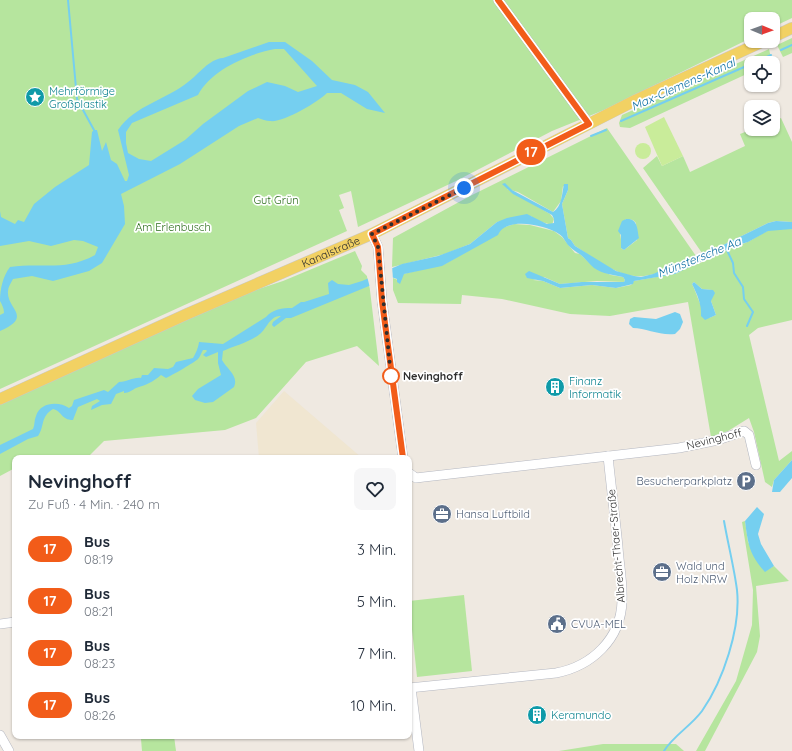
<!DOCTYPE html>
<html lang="de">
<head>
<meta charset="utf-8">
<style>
  :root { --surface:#fff; --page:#f6f6f7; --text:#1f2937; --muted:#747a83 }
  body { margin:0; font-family:Quicksand,sans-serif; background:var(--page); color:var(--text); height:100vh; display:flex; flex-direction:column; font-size:15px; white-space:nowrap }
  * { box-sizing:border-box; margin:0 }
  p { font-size:13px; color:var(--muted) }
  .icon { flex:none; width:22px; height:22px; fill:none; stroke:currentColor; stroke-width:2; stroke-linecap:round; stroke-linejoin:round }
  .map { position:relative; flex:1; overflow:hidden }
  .sheet { position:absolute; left:12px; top:455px; width:400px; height:284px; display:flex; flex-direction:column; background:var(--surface); border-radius:8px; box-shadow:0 1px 3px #0004 }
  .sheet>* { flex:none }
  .badge { padding:0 8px; border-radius:13px; font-size:14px; line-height:26px }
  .needle { width:26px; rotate:91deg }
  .buttons { position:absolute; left:744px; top:12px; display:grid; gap:8px }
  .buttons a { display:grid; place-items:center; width:36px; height:36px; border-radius:8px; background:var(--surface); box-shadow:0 1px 3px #0004; font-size:20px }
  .you { position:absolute; width:20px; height:20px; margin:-10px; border:3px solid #fff; border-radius:50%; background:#1a73e8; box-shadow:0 0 0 6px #1a73e833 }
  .map>.badge { position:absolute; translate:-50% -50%; box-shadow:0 0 0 2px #fff }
  .round { display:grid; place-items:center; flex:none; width:42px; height:42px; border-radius:8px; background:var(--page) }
  .summary { display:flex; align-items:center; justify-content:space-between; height:68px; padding:0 16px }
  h1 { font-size:19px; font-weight:700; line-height:30px }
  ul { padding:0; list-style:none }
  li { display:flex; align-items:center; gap:12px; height:52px; padding:0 16px }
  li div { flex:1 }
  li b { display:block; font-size:15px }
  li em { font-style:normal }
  li .badge { min-width:44px; font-weight:700; text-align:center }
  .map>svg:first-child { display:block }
</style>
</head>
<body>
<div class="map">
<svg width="792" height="751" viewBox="0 0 792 751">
  <rect width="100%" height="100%" fill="#efe9e1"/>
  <path fill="#f0e6d1" d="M284,391L362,458H259L256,423Z"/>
  <g fill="#b6e59e" fill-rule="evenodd">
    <path d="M0,0H792V18L773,27V19H751V38L604,110L552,131L456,181L358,227L351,191L339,195L344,208L339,210L347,231L0,389Z"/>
    <path d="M792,38V53L783,57L777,45Z"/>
    <path d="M769,49L772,62L751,63V72L630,128L620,127L619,123L622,115Z"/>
    <path d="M781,118L792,142V222L776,221L768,223L715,249L702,253L643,168L657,156L662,166L683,156L690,172L745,146L740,134L753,129H773V121Z"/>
    <path d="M607,128L696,256C680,263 662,274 644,276C619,279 594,258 575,246L571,240L568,238L562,204L568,190L563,186L561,201L553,212L518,192L507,189L550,214L554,219L552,225L535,220L531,216L497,222L470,244L445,254L392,267L393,238L470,196ZM626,219L633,220L636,223L637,240L624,250L621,248C623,236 615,229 626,219Z"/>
    <path d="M514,224L530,225L554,231L562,237L575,253L580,254L595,268L611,275L623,277L625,280L624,282L597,281L560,284L544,277L533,280L543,281L560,288L592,285L616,288L631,285L634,281L678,273C686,266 697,266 706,260C719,252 732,248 745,243C753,240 760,234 767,231C775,228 784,229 792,229V320L758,328L749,335L779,461L792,451V460L774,480L772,487L765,482L754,432L749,418L728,431L711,437L688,302L610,316L570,314L502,299L462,295L461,304L398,303L393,290V278L398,280L403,274L445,264L479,244L496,235L502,228ZM694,282L702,289L712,290L711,301L716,315L709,318C700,308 698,296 692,284Z"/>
    <path d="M355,251L362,266L361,270L367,276L369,282L379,366L357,346L306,362L256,418L225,430L104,441L87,458H15V468L0,476V404L249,292L283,281Z"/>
    <path d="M745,521L748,542L765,571L774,566L789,581L756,586L760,636L757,652L705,751H696L736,681L752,625L753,590L742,522Z"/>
    <path d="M464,595L472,671L417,677L409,601Z"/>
    <path d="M174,736L176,751H142L141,739Z"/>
    <path d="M603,744H676L684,751H559Z"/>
  </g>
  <g fill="#c9ec9a">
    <path d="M664,117L683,156L662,166L645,127Z"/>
    <circle cx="643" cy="151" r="8"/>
  </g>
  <g fill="#75cff0" fill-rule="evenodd">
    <path d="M269,42H285L312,61L332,80L355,85L368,92L385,113L367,109L341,93H327C318,102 283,123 270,121C266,121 262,119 258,118L239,126L180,164L121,194L124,206L125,224L102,263L89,271L53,281L32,276L13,279C11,283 8,287 8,291C6,309 34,316 0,331V315L4,313C4,308 2,305 0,301C0,289 3,276 10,267C43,262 64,272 95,255L98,247L83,241L74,240L51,246L29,241L0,246V211L1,217L15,224L18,220L24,222L34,204L55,187L89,165L92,132L94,130H97L102,151L106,142L111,160L117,164L125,181H127L129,175L118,130C135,105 166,100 188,82C199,74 209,59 223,58ZM275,49H284L317,86L298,92L285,86L267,82L248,91L203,124L185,140L151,161L139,159L128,153L126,143V132L132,123L198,95C211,70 248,54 275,49Z"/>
    <path d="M505,183L512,190L553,212C562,207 562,193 564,184H568V190L562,204L568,238L571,240L575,246L616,271L634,276L641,277L653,274L702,253L715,249L768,223L776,221L792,222V229L768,231L748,242L728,248L721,254L712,256L675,274L634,281L633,284L616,288L592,285L560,288L543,281L527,278L525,274L529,271L560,284L582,282H624L625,280L623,277C613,275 603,274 594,268C589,264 586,259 581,255C577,252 573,250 569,246C565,242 564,237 559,234C546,225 506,216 498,235L442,266L404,274L400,284L397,282V279L391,277L291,318H286L274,327L272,325L273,322L281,316C271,315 267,327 261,333C251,342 234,346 223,351L222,360C227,369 239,376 234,387L213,402L205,403L195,400L192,396L198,389L221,375L218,363V352L206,357L203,355L207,351L206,350H203C201,353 200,357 198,359C195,362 171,376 166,378L161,375C153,382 146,385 136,388C132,390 129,393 124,393V391L116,394L111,404L102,405L91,410L92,406L100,401L97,399L78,407L73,420C61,420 62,411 53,409C40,417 45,426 38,436L28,439L0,454V445L33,429C35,425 34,420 36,416C40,402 59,401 69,408L72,406L74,400L104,390L108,392L119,382C128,382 133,377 141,378L142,375H148L154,368L168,369L173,367L176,362L193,358C196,352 198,349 199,342L223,344L266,317C273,309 282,308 292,308L301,302H304L329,294L328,283L332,280L338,284L349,285L362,281L402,264L438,256L470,244L497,222L507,218L527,214L547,224L554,223V219L552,215L513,194L502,184Z"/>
    <path d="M626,219C638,218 637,229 639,238L624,250L621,248V235L618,231L622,221Z"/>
    <path d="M694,282L702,289L713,290L715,293L711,301L716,315L705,320L701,316C702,305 697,294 692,284Z"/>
    <path d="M675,312L680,314L683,322L680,329L675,334C660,336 646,328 633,328L629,324L630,319L634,317L656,319Z"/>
    <path d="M792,460V478L780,492H772L774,480Z"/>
    <path d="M757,507L764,514L758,534L761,544L774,566L765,572C749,554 748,544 745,521Z"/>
  </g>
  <path fill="#efe9e1" d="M392,265L393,280L370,288L367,276Z"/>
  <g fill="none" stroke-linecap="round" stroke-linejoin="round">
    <g stroke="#75cff0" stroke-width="2">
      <path d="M68,0L77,99L94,130"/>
      <path d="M781,50L792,45"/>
      <path d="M753,63L771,55"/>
      <path d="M621,121L751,64"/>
      <path d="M591,136L606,130"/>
      <path d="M726,248L733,263L734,273L743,287L744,299L753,312L747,326"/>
      <path d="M664,751C673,736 691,726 702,711C723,681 741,628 737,590C734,567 728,544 724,521"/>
    </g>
    <defs>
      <g id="minor">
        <path d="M498,0L589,124"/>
        <path d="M372,234L378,247L382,301L403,458"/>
        <path d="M409,473L416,478L424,477L679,448L718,440L744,431L749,435L756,465"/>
        <path d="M0,624L15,622"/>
        <path d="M409,688L556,673C592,666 621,639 622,601C623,583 619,564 618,547C615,516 611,486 608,456"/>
        <path d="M411,688L419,751"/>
        <path d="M0,735L9,751"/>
      </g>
      <g id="major">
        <path d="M773,37L792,28"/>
        <path id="s1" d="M0,399L187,314L372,234L636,100L764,41"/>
      </g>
    </defs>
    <use href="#minor" stroke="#b4b7c1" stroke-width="10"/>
    <use href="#major" stroke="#c9c9c9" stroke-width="12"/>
    <use href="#minor" stroke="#fff" stroke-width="9"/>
    <use href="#major" stroke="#f2d163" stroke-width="11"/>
  </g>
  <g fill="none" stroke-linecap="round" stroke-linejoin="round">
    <defs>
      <path id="line" d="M403,458L382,301L378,247L372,234L589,124L498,0"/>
    </defs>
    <use href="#line" stroke="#fff" stroke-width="9"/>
    <use href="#line" stroke="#f25c19" stroke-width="6"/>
    <path stroke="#2e2e2e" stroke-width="4" stroke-dasharray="0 7.2" d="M391,376L378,247L372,234L464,188"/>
  </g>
  <defs>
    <symbol id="sight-disc" viewBox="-11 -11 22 22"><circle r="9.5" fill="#0f9aa8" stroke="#fff"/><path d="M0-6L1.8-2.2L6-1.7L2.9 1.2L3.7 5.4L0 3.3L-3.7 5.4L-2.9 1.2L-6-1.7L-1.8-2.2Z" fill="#fff"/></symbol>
    <symbol id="building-disc" viewBox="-11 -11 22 22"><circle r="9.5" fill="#0f9aa8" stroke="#fff"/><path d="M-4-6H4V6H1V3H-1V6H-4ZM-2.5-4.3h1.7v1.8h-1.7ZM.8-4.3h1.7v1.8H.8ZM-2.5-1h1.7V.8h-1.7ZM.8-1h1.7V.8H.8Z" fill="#fff"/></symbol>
    <symbol id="parking-disc" viewBox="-11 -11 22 22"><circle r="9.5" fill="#5c6f8a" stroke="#fff"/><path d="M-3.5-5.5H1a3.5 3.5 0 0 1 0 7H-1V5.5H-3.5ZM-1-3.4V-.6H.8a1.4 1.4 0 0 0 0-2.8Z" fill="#fff"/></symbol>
    <symbol id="office-disc" viewBox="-11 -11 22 22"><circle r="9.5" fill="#5c6f8a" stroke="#fff"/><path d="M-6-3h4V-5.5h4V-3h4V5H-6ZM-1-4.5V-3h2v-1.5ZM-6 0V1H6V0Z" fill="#fff"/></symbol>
    <symbol id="civic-disc" viewBox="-11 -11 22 22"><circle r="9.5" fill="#5c6f8a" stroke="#fff"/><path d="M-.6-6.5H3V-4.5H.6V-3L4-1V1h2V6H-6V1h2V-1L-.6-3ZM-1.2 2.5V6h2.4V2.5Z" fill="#fff"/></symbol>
  </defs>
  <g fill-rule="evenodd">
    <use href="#sight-disc" x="24" y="86" width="22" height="22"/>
    <use href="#building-disc" x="544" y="376" width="22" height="22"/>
    <use href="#parking-disc" x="735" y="470" width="22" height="22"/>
    <use href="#office-disc" x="431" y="503" width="22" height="22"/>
    <use href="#office-disc" x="651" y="561" width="22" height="22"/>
    <use href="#civic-disc" x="546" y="613" width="22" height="22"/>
    <use href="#building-disc" x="526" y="704" width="22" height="22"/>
  </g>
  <circle fill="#fff" stroke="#f25c19" stroke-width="2" cx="391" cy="376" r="8"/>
  <g text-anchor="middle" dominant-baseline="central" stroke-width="3.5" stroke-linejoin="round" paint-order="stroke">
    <g font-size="11" fill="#0d838f" stroke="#fff" text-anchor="start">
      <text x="49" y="91">Mehrförmige<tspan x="49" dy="13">Großplastik</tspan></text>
      <text x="569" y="381">Finanz<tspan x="569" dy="13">Informatik</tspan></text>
      <text x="551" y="715">Keramundo</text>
    </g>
    <g font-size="11" fill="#2c6e1b" stroke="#fff">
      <text x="276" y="200">Gut Grün</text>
      <text x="173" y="227">Am Erlenbusch</text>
    </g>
    <g font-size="11" fill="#2e2e2e" stroke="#fff">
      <text stroke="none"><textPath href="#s1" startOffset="362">Kanalstraße</textPath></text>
      <text transform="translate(714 439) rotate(-14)">Nevinghoff</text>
      <text transform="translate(616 546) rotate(-95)">Albrecht-Thaer-Straße</text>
    </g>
    <g font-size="11" font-weight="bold" fill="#2e2e2e" stroke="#fff" text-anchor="start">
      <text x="403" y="376">Nevinghoff</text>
    </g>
    <g font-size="11" fill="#4e5e75" stroke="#fff" text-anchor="start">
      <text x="732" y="481" text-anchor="end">Besucherparkplatz</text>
      <text x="456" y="514">Hansa Luftbild</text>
      <text x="676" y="566">Wald und<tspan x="676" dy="13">Holz NRW</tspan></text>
      <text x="571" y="624">CVUA-MEL</text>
    </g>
    <g font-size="12" font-style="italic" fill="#0d6fa3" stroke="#fff">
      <text transform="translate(683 84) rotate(-24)">Max-Clemens-Kanal</text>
      <text transform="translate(699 257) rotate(-22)">Münstersche Aa</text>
    </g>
  </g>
</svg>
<div class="buttons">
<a><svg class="needle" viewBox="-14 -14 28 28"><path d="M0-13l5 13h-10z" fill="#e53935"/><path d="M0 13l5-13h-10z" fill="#747a83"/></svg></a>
<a><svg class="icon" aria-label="locate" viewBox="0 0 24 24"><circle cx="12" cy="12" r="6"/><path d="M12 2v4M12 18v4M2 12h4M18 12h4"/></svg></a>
<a><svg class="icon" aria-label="layers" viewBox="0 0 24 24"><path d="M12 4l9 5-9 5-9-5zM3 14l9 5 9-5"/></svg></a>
</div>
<div class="you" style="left:464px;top:188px"></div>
<b class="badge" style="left:531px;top:152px;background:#f25c19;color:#fff">17</b>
<section class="sheet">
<div class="summary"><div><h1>Nevinghoff</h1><p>Zu Fuß · 4 Min. · 240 m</p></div><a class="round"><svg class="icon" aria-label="heart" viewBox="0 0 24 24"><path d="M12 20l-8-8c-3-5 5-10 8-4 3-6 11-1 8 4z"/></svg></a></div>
<ul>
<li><span class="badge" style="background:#f25c19;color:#fff">17</span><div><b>Bus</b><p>08:19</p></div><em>3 Min.</em></li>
<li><span class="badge" style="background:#f25c19;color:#fff">17</span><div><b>Bus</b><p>08:21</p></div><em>5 Min.</em></li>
<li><span class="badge" style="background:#f25c19;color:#fff">17</span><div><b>Bus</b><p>08:23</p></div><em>7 Min.</em></li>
<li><span class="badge" style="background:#f25c19;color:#fff">17</span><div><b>Bus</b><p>08:26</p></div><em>10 Min.</em></li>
</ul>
</section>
</div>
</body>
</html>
